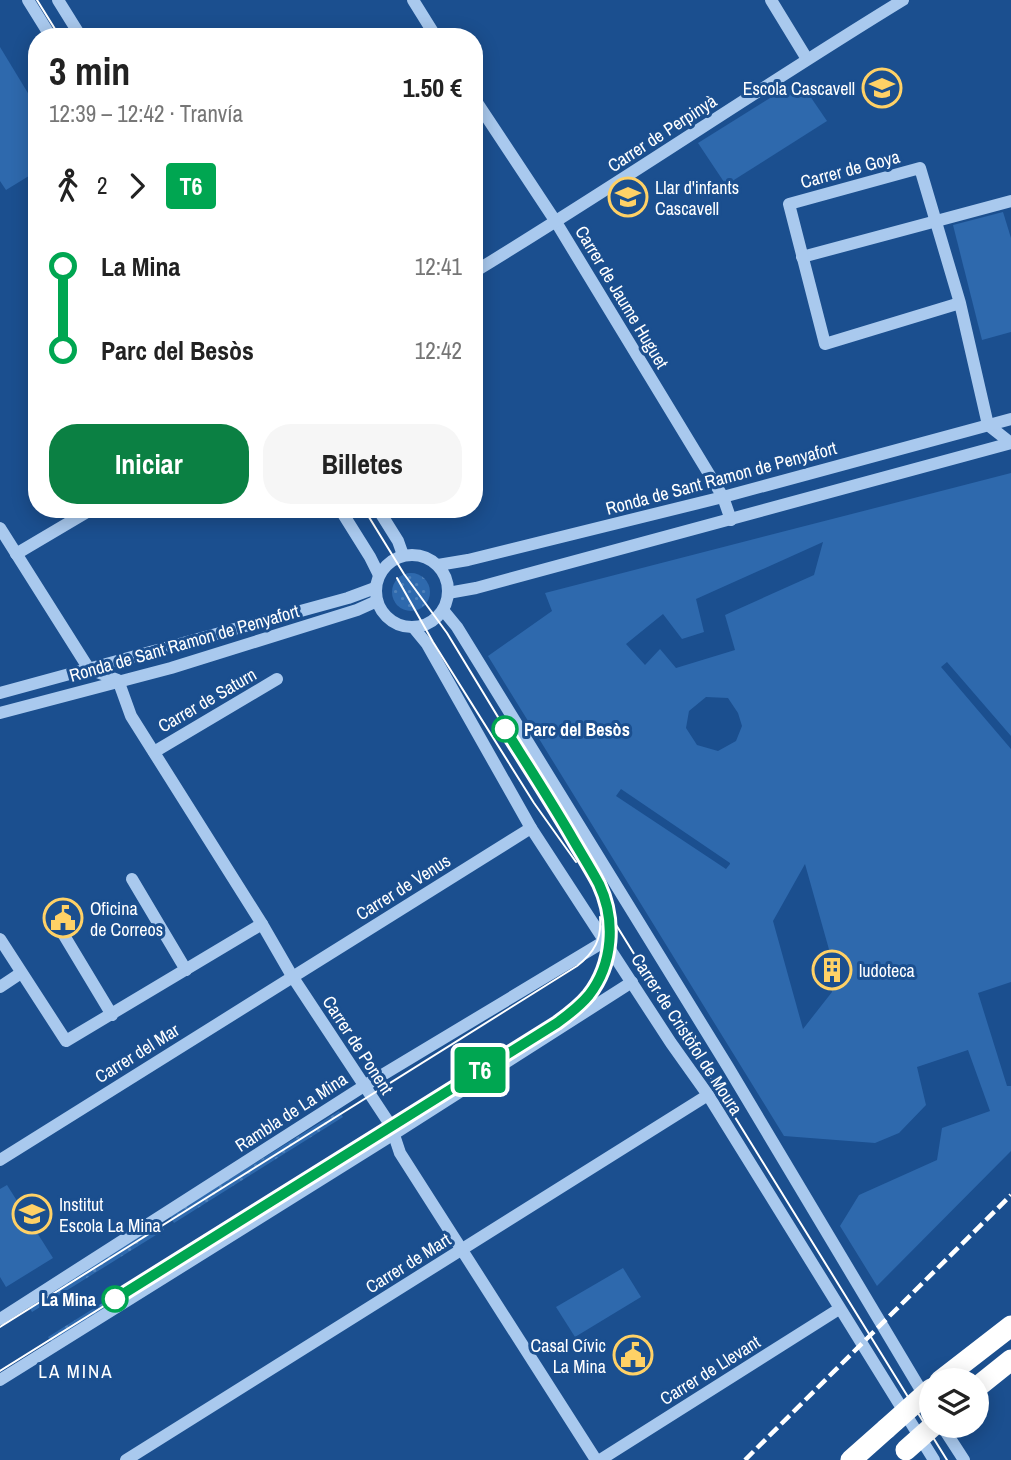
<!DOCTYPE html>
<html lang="es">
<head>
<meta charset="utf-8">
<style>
  :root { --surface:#fff; --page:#f6f6f6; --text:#222; --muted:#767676; --accent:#0b8043 }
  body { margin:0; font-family:"Archivo Narrow",sans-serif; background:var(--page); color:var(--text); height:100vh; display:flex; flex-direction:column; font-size:26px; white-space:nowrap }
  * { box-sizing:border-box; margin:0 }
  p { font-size:23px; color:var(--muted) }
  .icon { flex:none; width:38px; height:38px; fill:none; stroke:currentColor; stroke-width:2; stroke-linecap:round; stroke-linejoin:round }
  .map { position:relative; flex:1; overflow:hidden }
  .sheet { position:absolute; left:28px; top:28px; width:455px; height:490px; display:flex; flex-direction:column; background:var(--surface); border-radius:28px; box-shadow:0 4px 18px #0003 }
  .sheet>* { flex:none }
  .badge { padding:0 14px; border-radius:5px; font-size:24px; line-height:46px }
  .buttons { position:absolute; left:919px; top:1368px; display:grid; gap:14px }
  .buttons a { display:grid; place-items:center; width:70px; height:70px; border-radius:50%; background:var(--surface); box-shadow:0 4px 18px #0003; font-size:35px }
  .map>.badge { position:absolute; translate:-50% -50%; box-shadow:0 0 0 4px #fff }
  .legs { display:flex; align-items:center; gap:10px; height:77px; padding:0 21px; font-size:23px }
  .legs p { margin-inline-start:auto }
  .overview { display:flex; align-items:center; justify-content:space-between; height:119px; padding:0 21px }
  h1 { font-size:38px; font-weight:800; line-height:52px }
  .action { display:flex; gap:14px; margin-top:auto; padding:14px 21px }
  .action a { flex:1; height:80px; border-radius:28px; background:var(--accent); color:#fff; font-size:28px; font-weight:800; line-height:80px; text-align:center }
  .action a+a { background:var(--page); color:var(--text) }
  ul { padding:0 21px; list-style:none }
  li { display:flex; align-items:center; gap:24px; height:84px; font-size:26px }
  li i { display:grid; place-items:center; width:10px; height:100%; margin:0 9px; background:currentColor }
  li i::after { content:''; width:18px; height:18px; margin:-9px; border:5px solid; border-radius:50%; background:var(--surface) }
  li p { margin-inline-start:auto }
  li:first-child i { background:linear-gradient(#0000 50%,currentColor 0) }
  li:last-child i { background:linear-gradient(currentColor 50%,#0000 0) }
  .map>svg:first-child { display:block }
</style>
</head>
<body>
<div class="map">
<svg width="1011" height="1460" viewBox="0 0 1011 1460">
  <defs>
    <pattern id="grass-dots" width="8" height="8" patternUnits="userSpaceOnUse" patternTransform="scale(1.75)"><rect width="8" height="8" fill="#2e69ad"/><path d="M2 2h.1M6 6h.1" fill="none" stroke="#4d80b9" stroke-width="1.8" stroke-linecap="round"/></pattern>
  </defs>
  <rect width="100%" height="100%" fill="#1b4f8f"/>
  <g fill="url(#grass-dots)">
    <circle cx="411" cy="592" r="19"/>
    <path d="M339,1111L343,1117L174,1223L170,1216Z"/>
    <path d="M358,1142L363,1149L194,1254L190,1248Z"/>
    <path d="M160,1223L164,1230L32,1312L28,1305Z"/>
    <path d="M179,1255L183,1261L52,1343L48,1337Z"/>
  </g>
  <g fill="#2e69ad" fill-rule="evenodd">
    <path d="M0,47L37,108V171L6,190L0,181Z"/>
    <path d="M799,80L827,121L726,185L698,143Z"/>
    <path d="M1003,212L1011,238V332L982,340L953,225Z"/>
    <path d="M1011,473V736L947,662L941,667L1011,749V982L978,993L1007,1086H1011V1151L877,1286L840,1226L859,1195L937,1160L942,1128L990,1111L968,1050L917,1067L926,1105L899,1133L875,1143L784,1136L488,656L552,611L545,593ZM823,542L814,575L725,615L735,650L676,668L660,649L645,665L626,644L663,614L682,639L704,632L696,599ZM706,697L728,698L738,713L742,726L736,741L718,751L697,745L686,728L689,711ZM621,789L730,863V864L726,869L616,796ZM805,864L830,953L825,955L832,992L803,1029L773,921Z"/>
    <path d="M7,1185L53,1258L6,1287L0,1277V1189Z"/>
    <path d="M623,1268L641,1297L575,1337L556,1307Z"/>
  </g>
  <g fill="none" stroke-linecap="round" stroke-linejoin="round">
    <g stroke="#a9c9ee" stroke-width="12">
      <path d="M28,0L51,37"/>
      <path d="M58,0L81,37"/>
      <path d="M413,0L436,37"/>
      <path d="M771,0L807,59"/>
      <path d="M474,98L556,222L723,497L731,520"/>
      <path d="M802,257L1011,201"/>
      <path d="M474,272C619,184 759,88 903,0"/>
      <path d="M960,303L825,344L789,204L920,168L960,303L988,425L1011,443"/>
      <path d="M340,509L370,557L379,575"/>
      <path d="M378,509L398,541L403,555"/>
      <path d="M0,528L89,669L118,680L131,716L262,924L292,976L391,1126L400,1153L596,1460"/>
      <path d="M16,554L92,509"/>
      <circle cx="412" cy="591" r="36"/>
      <path d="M438,565L468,560L723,497L1011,419"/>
      <path d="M448,593L476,588L1011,443"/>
      <path d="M443,610L457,627L728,1067L931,1407"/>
      <path d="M413,627L427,644L531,828L671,1043L708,1095L934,1460"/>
      <path d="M0,693L348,598L375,588"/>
      <path d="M0,713L171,668L357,610L377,601"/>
      <path d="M154,752L277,679"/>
      <path d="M132,879L186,970"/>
      <path d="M59,927L112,1015"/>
      <path d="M0,939L66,1041L262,924"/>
      <path d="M0,987L21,973"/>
      <path d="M0,1160L531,828"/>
      <path d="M0,1319L364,1086L605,941"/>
      <path d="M0,1380L394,1134L632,982"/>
      <path d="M942,1426L964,1460"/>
      <path d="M126,1460L708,1095"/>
      <path d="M600,1460L839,1309"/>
    </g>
    <g stroke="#fff" stroke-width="21">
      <path d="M940,1381L1011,1326"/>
      <path d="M976,1388L1011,1360"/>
      <path d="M851,1460L886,1429"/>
    </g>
    <g stroke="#fff" stroke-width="2">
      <path d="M37,0L60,37"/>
      <path d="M397,578L433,642L534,803L576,862"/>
      <path d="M610,915L947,1460"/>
      <path d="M0,1327L577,966C594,953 602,939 600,917"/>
      <path d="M0,1371L557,1023C610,982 621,950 600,885L447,633L404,574L364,509"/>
    </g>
    <path stroke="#fff" stroke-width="4.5" stroke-dasharray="12 5" stroke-linecap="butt" d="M745,1460L1011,1195"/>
    <g stroke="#fff" stroke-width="21">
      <path d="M886,1429L931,1389"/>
      <path d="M906,1450L933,1426"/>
    </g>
  </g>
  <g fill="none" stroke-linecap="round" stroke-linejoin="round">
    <defs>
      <path id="line-1" d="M115,1299L557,1023C568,1015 580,1006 589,995C613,964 616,920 599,884C590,867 579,850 570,834C549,798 527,764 505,729"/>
    </defs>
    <use href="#line-1" stroke="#fff" stroke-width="16"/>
    <use href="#line-1" stroke="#00a651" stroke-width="10"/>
  </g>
  <defs>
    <symbol id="school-ring" viewBox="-11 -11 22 22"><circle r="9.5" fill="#1b4f8f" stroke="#ffd166" stroke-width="1.5"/><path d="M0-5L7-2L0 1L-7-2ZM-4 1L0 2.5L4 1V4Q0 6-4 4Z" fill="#ffd166"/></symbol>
    <symbol id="civic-ring" viewBox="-11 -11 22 22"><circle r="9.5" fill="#1b4f8f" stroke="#ffd166" stroke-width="1.5"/><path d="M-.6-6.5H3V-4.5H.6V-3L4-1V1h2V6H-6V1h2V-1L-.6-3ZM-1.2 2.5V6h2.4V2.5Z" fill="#ffd166"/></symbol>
    <symbol id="building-ring" viewBox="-11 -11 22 22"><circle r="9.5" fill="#1b4f8f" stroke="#ffd166" stroke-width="1.5"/><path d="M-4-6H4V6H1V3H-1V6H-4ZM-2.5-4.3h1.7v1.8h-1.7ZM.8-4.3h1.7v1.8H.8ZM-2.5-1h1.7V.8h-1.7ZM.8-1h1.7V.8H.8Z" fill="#ffd166"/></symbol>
  </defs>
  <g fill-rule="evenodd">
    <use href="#school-ring" x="860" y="66" width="44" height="44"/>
    <use href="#school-ring" x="606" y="175" width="44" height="44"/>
    <use href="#civic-ring" x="41" y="896" width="44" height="44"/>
    <use href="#building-ring" x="810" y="948" width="44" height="44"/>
    <use href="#school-ring" x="10" y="1192" width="44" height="44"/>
    <use href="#civic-ring" x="611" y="1333" width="44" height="44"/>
  </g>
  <g fill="#fff" stroke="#00a651" stroke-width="3.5">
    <circle cx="505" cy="729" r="12"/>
    <circle cx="115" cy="1299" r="12"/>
  </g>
  <g text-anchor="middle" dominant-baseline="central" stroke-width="6" stroke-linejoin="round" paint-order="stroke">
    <g font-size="18" fill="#fff" stroke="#1b4f8f" text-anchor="start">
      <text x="855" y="88" text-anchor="end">Escola Cascavell</text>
      <text x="655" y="187">Llar d'infants<tspan x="655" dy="21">Cascavell</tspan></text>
      <text x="90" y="908">Oficina<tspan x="90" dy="21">de Correos</tspan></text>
      <text x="859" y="970">ludoteca</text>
      <text x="59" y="1204">Institut<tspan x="59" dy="21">Escola La Mina</tspan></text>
      <text x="606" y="1345" text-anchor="end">Casal Cívic<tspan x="606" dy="21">La Mina</tspan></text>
    </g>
    <g font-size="18" fill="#fff" stroke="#1b4f8f">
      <text transform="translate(662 133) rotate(-33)">Carrer de Perpinyà</text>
      <text transform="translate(850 169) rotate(-15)">Carrer de Goya</text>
      <text transform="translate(622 297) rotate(59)">Carrer de Jaume Huguet</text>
      <text transform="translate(721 478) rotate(-15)">Ronda de Sant Ramon de Penyafort</text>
      <text transform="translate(184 643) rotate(-16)">Ronda de Sant Ramon de Penyafort</text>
      <text transform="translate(207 700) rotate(-30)">Carrer de Saturn</text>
      <text transform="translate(403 887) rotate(-32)">Carrer de Venus</text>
      <text transform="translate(687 1034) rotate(57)">Carrer de Cristòfol de Moura</text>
      <text transform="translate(358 1045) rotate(57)">Carrer de Ponent</text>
      <text transform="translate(137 1053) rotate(-32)">Carrer del Mar</text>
      <text transform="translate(291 1112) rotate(-33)">Rambla de La Mina</text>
      <text transform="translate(408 1263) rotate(-32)">Carrer de Mart</text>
      <text transform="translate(710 1370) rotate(-32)">Carrer de Llevant</text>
    </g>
    <g font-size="18" font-weight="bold" fill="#fff" stroke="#1b4f8f" text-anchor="start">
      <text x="524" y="729">Parc del Besòs</text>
      <text x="96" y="1299" text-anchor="end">La Mina</text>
    </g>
    <g font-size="19" letter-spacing="2" fill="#fff" stroke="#1b4f8f">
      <text x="76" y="1371">LA MINA</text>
    </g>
  </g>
</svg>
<div class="buttons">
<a><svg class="icon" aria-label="layers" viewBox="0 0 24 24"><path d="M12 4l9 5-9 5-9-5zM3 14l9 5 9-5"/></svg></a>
</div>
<b class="badge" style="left:480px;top:1070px;background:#00a651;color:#fff">T6</b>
<section class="sheet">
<div class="overview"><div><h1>3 min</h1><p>12:39 – 12:42 · Tranvía</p></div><b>1.50 €</b></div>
<div class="legs"><svg class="icon" aria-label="walk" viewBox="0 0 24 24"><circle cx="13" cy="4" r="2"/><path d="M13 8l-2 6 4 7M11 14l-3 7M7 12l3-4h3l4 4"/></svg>2<svg class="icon" aria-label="forward" viewBox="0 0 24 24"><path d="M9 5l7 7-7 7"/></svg><b class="badge" style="background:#00a651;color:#fff">T6</b></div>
<ul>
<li><i style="color:#00a651"></i><b>La Mina</b><p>12:41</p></li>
<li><i style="color:#00a651"></i><b>Parc del Besòs</b><p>12:42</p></li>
</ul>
<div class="action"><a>Iniciar</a><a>Billetes</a></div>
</section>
</div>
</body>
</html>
